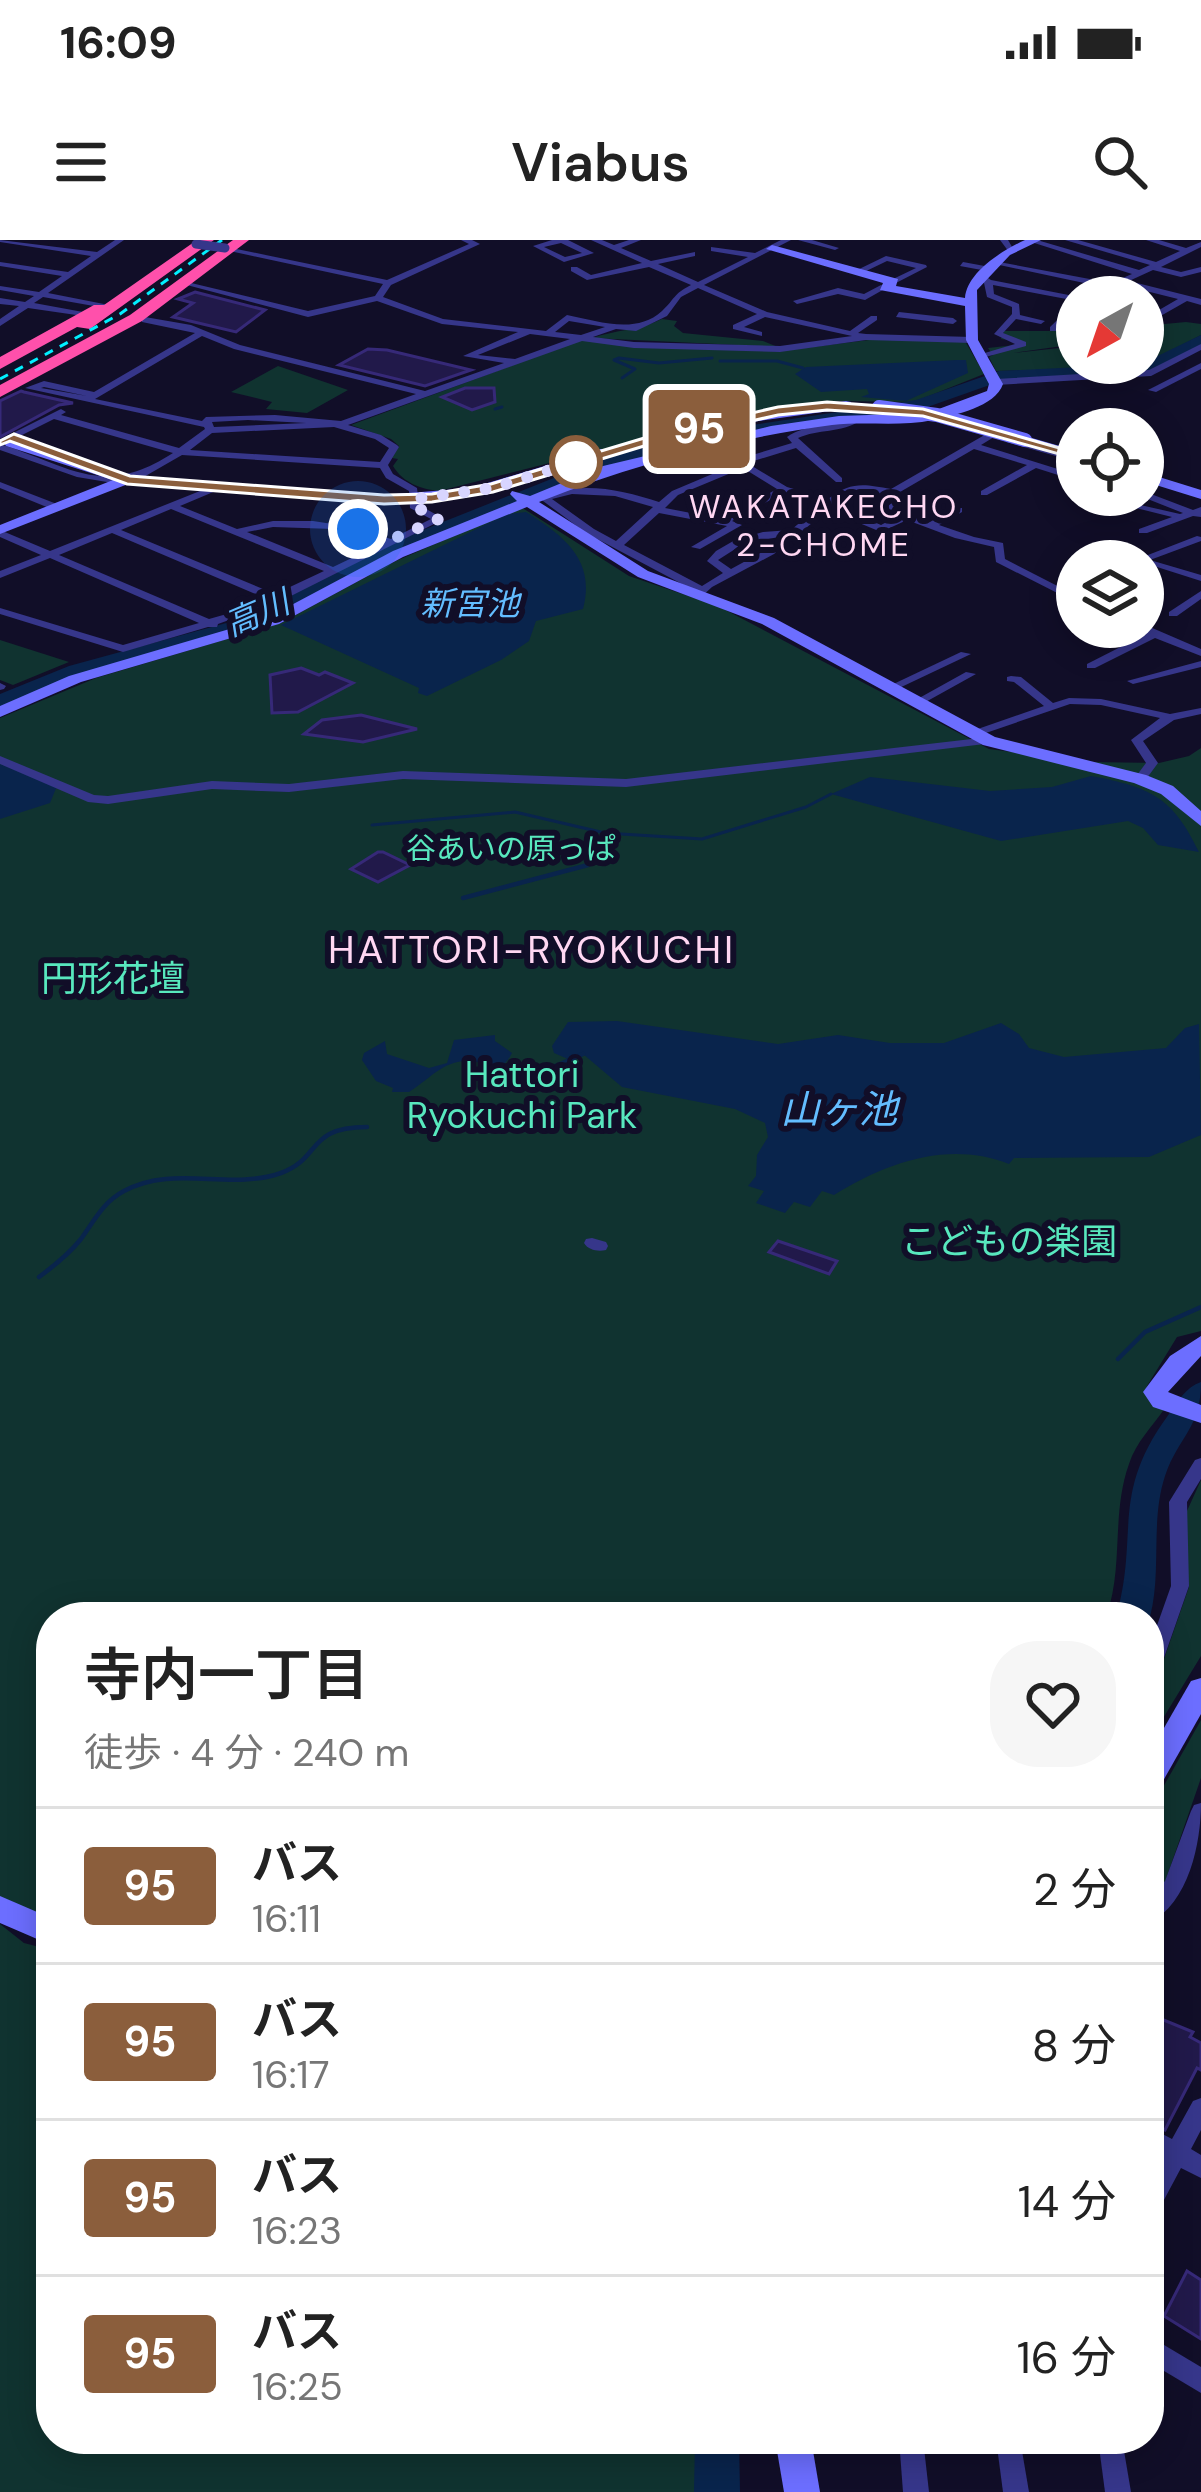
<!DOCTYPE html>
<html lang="ja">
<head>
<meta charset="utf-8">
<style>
  :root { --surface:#fff; --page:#f6f6f6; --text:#222; --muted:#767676; --line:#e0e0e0 }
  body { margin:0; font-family:"DM Sans","Noto Sans JP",sans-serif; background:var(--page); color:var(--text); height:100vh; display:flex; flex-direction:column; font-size:45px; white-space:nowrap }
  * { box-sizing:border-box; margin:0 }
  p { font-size:39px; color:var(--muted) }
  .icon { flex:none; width:66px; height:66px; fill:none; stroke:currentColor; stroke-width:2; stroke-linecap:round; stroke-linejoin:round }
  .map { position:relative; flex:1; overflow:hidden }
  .details { position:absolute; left:36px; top:1362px; width:1128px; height:852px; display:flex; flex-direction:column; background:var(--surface); border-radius:48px; box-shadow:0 6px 30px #0003 }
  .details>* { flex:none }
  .badge { padding:0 24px; border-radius:9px; font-size:42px; line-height:78px }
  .needle { width:78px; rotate:220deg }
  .tools { position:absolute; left:1056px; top:36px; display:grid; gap:24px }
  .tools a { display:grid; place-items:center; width:108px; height:108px; border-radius:50%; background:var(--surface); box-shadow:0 6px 30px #0003; font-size:60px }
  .you { position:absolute; width:60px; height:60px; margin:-30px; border:9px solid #fff; border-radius:50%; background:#1a73e8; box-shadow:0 0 0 18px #1a73e833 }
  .map>.badge { position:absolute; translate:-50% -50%; box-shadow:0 0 0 6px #fff }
  .round { display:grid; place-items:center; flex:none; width:126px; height:126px; border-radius:48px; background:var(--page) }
  .headline { display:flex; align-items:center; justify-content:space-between; height:204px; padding:0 48px }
  h1 { font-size:57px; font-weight:600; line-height:90px }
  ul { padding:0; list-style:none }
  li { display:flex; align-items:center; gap:36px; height:156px; padding:0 48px; border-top:3px solid var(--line) }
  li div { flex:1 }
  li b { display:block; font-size:45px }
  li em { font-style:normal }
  li .badge { min-width:132px; font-weight:700; text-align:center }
  .status { display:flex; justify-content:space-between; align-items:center; height:84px; padding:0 60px; background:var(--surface); direction:ltr }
  .status svg { height:33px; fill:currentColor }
  header { display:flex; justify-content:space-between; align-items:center; height:156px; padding:0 48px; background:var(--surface); font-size:54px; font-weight:600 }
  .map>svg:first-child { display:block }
</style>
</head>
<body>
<div class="status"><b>16:09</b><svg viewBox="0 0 49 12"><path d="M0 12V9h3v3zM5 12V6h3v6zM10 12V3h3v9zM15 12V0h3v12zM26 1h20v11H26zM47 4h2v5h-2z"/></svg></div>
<header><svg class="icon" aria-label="menu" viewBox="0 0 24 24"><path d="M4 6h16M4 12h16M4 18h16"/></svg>Viabus<svg class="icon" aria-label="search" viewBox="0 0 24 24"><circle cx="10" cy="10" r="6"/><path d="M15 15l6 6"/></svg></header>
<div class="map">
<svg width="1201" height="2252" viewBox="0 0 1201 2252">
  <rect width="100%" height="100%" fill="#110e28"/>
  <g fill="#103330">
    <path d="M662,79L677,81L674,86L683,93L763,101L778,107L592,98C616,90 639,90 662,79Z"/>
    <path d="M1186,82L1201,84V95L1149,122L1125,128L996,131L989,117L993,115L988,108L1015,105L1016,101L1001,99L1004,91H1077V104L1013,113L1077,106V123H1143V98L1158,96H1143V86Z"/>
    <path d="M877,99L965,101L984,134L914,162L837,161L763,169L439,251C421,249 403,243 393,226L398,219L392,218L399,206L391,199L351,185L581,100L780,111Z"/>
    <path d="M278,126L348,150L307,173L266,169L272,162L231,152Z"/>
    <path d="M521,267L629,336L718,366L989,509L1089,522L1159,523L1189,516L1201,508V1091L1177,1097L1147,1146L1146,1152L1165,1168C1152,1187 1136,1202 1129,1224C1111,1274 1124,1328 1106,1377H51V1681L0,1665V478L96,438L281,383L396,321Z"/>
    <path d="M0,400L69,422L13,445L0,440Z"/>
    <path d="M1201,1240V1416L1162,1480H1154L1149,1462L1189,1347L1182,1282Z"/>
    <path d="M1201,1480V1538L1165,1642L1149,1660V1572Z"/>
    <path d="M0,1684L24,1703L51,1710V2199H703L704,2252H0Z"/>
  </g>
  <g fill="#09244c">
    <path d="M957,120H966L968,133L906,161L861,157L869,154L867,149L821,152L795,134L806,127Z"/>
    <path d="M526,272C564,296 596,320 583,369L536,381L529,401L501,420L427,456L418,453L419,448L281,385L507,274Z"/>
    <path d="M0,524L57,546L50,563L0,579Z"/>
    <path d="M1091,536C1150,547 1173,557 1199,612L1158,605L1143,588L1128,581L1001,601L831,554L870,537L990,551L1052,547Z"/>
    <path d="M617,781L778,804L838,795L890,803H944L1001,783L1019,794L1029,808L1064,817L1166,808L1185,788L1199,784L1201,895L1149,917L1014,918L1009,924C948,900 886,923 834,955L822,951L810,967L794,962L785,973L756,963L764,951L748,946L756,936L757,915L768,897L765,883L735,869L622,847L583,814L568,819L554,813L552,806L568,782Z"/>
    <path d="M495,795V801L512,813C499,838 490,823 471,821C444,819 428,841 409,852H392L393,848L376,841L362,820L364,813L385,801L387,814L429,828L447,823L454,800Z"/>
  </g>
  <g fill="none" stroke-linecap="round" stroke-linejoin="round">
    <g stroke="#09244c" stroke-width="3">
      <path d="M720,121H777L803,128"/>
      <path d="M622,138L635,129L614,120L619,118L659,123L712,118"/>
      <path d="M495,169L502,167"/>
      <path d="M372,585L515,572L605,593L702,599L806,567L831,554"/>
      <path d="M597,612L617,596"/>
    </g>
    <g stroke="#09244c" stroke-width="4.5">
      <path d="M463,658L588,625L599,609"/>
      <path d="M501,827L544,831L583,814"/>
      <path d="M39,1037C54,1026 69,1014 81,999C94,981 103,962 124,951C174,924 229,951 281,933C322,918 306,887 367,887"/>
      <path d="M1118,1119L1145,1092L1201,1067"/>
    </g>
    <g fill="#09244c" fill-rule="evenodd">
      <path d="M1201,95V106L1144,134L1001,141L919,170L720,200L621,224L399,313L244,390L83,434L0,468V454L69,426L230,382L385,305L609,216L720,190L916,160L999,131L1141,124Z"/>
      <path d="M1201,1142C1201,1189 1179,1195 1165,1236C1150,1282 1162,1331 1150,1377H1116C1140,1294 1109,1255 1169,1174C1178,1161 1186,1147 1201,1142Z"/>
      <path d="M695,2199H739L740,2252H694Z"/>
    </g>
  </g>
  <g fill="#21194a" stroke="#362978" stroke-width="3">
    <path d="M195,52L265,70L236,92L173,77L193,63L178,59Z"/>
    <path d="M368,109L387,110L471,130L425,146L339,125Z"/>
    <path d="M465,148H494L495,162L472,170L442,157Z"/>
    <path d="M21,151L24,152L73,163L59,165L0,197V161Z"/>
    <path d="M301,428L319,435L325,432L353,443L298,472L272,473L270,435Z"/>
    <path d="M361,475L417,489L363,502L304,494L322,480Z"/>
    <path d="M378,612H383L410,625L378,642L351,629Z"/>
    <path d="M778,1001L837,1021L829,1034L769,1012Z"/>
    <path d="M1149,1774L1193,1792L1190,1797L1201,1803V1830L1197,1828L1165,1890L1149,1883Z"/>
    <path d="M1187,2031L1201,2040V2099L1164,2076Z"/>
  </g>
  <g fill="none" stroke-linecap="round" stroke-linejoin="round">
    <g fill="#36368a" fill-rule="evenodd">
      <path d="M0,0L97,12L115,0H124L48,53L109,65L105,68L43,57L34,63L94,74L90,77L28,68L0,86V79L19,66L0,64V58L25,62L34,56L0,50V46L39,52L62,36L0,26V22L68,32L91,16L0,2Z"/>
      <path d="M461,0H472L480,4L391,45L383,57L443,79L546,91L567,75C598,81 636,95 662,71C675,59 673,54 691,45L649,27L587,40L571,31V27H577L591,35L642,23L591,0H602L614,5L629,0H641L621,8L651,21L695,12V16L658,24L698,42L748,17L711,11V7L755,13L781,0H791L704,45L767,72L850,91L871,76H877V80L858,93L866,94L972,97L976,100L972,103L866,100L780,112L634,108L582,101L348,185L381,195L397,205L399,207L388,225L393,234L417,248L419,265L444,279L281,361L218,384L217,387H208L123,412L0,374V368L123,405L199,383L50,318L0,338V331L41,315L0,297V290L50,311L215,245L218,246V250L180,266L237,289L273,281H313L352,287L391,299L431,279L410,268L409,251L386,238L380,228L182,215L142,238L113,243L77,237L0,210V204C70,226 102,259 173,213L54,179L18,197L119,231V235L116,236L5,197L61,169L66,172L61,175L179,208L205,189L204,187L25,148L44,141L94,152L195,93L142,82V78L145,77L191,85L240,105L425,151L504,123L463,116L518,92L442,84L377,61L308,77L183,44L187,42L308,71L375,56L383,44L225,10L222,6L387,40L469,4ZM698,48L757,74L733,85V89L762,96V92L744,87L765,77L852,96L780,106L634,102L593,97L616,89L636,91L667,76L681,57ZM569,81L605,87L581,95L555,92ZM530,94L570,99L515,119L478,115ZM202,96L234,109L416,154L341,181L275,175L206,177L202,181L95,159ZM44,147L87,156L41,148ZM248,180L306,183L214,187L212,182ZM334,187L375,199L389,208L380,222L190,210L212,193ZM171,269L324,331L275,354L121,290ZM273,287L333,289L383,303L333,327L247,292ZM112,293L267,359L248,368L209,379L59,315Z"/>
      <path d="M552,0H568L594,13L564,22L533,6ZM561,3L582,13L565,17L544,7Z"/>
      <path d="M798,0H812L839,8L835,10Z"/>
      <path d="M1000,0H1008L1015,12H1009Z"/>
      <path d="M1037,0L1139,30L1150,25L1065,0H1078L1156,22L1180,11L1146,0H1159L1186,8L1201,2V7L1161,27L1181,32L1201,27V32L1181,37L1153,30L1129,41L1201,59V65L1187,61L1150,82L1147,81V77L1178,59L1122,45L1096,57H1085L1103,47L990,23L994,21L1111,43L1132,34L1028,1Z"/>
      <path d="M886,16L926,25L927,27L894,44L891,40L916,28L887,21L860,34L853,32Z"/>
      <path d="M963,22L990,27L991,29L987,31L960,26Z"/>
      <path d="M976,34H982L991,40L1079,57H1077V69L1056,91H1050V87L1077,61L993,45L994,54L1019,64L1020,75L1045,81L1041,84L1016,79L1003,93L1026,102V106L978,119V115L1015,104L994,94L1012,74V67L987,57L984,43L976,38Z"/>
      <path d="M881,45L888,47L865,60L838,54L797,64L793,61L838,48L864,54Z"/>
      <path d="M899,72L953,78L957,81L953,84L896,77Z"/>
      <path d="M1201,104V110L1151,136L996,145L991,142L996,139L1149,130Z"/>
      <path d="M1201,123V129L1156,152L1148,150Z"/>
      <path d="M855,178L860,181C841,193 818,189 798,198L842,238V242H836L796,208L747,223L787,247L828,259C851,241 864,244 891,249L988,193H994V197L981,205L1077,235V241L1036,228L987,255H981V251L1027,225L974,209L900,252L908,257L897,268L930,282L954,268H962V272L939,285L974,297L1003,303L1005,319L1077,356V363L996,322L994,307L955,298L907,280L881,292L828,270L774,314L712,347L700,358L695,355L697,352L586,293L539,258C577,240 621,249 659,262L672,251L736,224V220L792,203L787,197C807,183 833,187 855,178ZM743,228L777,249L722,279L665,268L678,255ZM861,249L897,258L886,268L898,276L881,285L834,265L844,256ZM785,252L822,264L791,290L763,292L735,300L716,311L707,321L723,333L702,346L624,305L659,273L727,286L691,307L700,309L742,285L732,281ZM572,254L615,256L653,267L616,301L594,289L552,259ZM784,296L766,310L731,329L718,320L743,304Z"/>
      <path d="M1006,198L1077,216V222L1006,202Z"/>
      <path d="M0,242L62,266L63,268L54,270L0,248Z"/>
      <path d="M1143,251L1193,270L1201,267V277L1193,276L1147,293H1139V289L1172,277L1136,268V264L1180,274L1183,273L1140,256L1143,255Z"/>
      <path d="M1197,296L1201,297V301L1150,320L1201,335V341L1135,320Z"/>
      <path d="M1201,351V359L1177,376H1169V372Z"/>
      <path d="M1143,384L1201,409V416L1155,398L1095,428H1087V424L1146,394L1135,387H1143Z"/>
      <path d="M961,412L971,414L895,450L885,448Z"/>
      <path d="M1201,421V427L1133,444L1127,441Z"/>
      <path d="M966,432L976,434L922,464L912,462Z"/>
      <path d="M1011,436L1021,437L1053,463L1069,458L1101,459L1170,474L1201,468V474L1174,480L1143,501L1158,523L1144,542L1140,543L1134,539L1146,523L1131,500L1160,478L1101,465L1070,464L980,495H972V491L1044,466L1014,442L1007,441V437Z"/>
      <path d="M0,443L6,446L4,449L0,450Z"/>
      <path d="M989,497L995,501L993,503L626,547L403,539L289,552L212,549L108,564L88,562L0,524V516L94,555L108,556L212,541L289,544L403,531L626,539Z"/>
      <path d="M592,998L606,1002L608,1006L606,1010C598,1012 588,1010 584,1003L586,999Z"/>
      <path d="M1201,1218V1239L1187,1262L1189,1346L1158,1435L1156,1440L1149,1442V1408L1171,1346L1169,1262L1195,1220Z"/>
      <path d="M1201,1563C1201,1603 1189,1663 1149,1683V1659L1165,1641L1191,1571L1194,1565Z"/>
      <path d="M1201,1858V1890L1191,1909L1201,1915V1938L1181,1928L1157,1973L1149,1976V1942L1162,1917L1149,1910V1887L1172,1899L1193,1861Z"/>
      <path d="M1149,2096L1201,2127V2153L1149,2122Z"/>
      <path d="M899,2199H923L929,2252H903Z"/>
      <path d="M996,2199H1020L1029,2252H1003Z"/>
      <path d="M1098,2199H1122L1131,2252H1105Z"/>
    </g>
    <g fill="#6c6eff" fill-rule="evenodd">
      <path d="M1025,0H1041L1010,15L977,50L978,100L1003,144C995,167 955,175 933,180C900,187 865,181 832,185C731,199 633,224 539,262L648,331L774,378L995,497L1146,535L1173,546L1201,571V586L1161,554L1134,543L983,505L762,384L638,337L527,267L403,317L279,384L81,442L0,477V466L69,436L267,378L393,311L517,261L510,254L512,251L530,256L603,226L771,186L839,176L928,173L987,151L989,144L966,100L965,66L880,50L883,43L766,9L772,5L898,39L896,46L965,58C967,32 1003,10 1025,0Z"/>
      <path d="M846,161L851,162V168L744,183L737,179Z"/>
      <path d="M1025,196L1077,211V219L1020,203L1018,200Z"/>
      <path d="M11,199L127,236L384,255L471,248L601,209L613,212L472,256L384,263L128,244L0,294V285L113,240L6,206L4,203Z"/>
      <path d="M1143,232L1201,250V259L1143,241Z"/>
      <path d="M1201,1096V1116L1168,1152L1201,1165V1183L1153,1167L1143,1152L1170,1116Z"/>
      <path d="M1201,1438V1474L1159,1548L1149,1552V1514L1191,1441Z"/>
      <path d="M0,1656L51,1678V1705L0,1683Z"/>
      <path d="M775,2199H811L820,2252H784Z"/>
    </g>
    <g fill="#ff50ab" fill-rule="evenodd">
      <path d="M197,0H214L90,89L77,87L0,129V117L94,65H104Z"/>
      <path d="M233,0H249L142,81L0,157V145L130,75Z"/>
    </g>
    <path stroke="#01f0ff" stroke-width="3" stroke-dasharray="9 8" stroke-linecap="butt" d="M0,139L120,74L222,0"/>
    <path stroke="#36368a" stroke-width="9" d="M196,4L225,8"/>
    <path stroke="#6c6eff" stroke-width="14" d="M879,167L937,175L1025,200"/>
  </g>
  <path fill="#8b5e3c" stroke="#fff" stroke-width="3" d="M827,162L923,169L1084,215L1077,219L923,176L827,170L778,175L654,203L493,252L432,262L384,264L127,244L10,201L0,205V201L14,194L130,236L384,255L432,254L491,244L651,196L778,167Z"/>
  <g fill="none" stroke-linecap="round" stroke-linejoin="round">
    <path stroke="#d8d5ff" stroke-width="12" stroke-dasharray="0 21.6" d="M358,289L388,301L439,279L414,266L415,259L493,248L576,222"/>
  </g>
  <circle fill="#fff" stroke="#8b5e3c" stroke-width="6" cx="576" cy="222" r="24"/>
  <g text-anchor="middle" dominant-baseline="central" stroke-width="12" stroke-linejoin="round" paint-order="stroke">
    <g font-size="30" fill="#58e8be" stroke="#110e28">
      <text x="511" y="608">谷あいの原っぱ</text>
    </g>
    <g font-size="33" letter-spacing="3" fill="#ffd7f2" stroke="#110e28">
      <text x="824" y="266">WAKATAKECHO<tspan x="824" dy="38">2-CHOME</tspan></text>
    </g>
    <g font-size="33" font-style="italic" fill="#63bdff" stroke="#110e28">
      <text x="470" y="363">新宮池</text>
      <text transform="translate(257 373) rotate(-23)">高川</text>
    </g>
    <g font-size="36" fill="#58e8be" stroke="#110e28">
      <text x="113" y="738">円形花壇</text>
      <text x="522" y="834">Hattori<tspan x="522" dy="41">Ryokuchi Park</tspan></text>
      <text x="1009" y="1001">こどもの楽園</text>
    </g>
    <g font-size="39" letter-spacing="3" fill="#ffd7f2" stroke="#110e28">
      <text x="532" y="709">HATTORI-RYOKUCHI</text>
    </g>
    <g font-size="39" font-style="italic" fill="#63bdff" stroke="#110e28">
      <text x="839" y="869">山ヶ池</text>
    </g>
  </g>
</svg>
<div class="tools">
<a><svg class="needle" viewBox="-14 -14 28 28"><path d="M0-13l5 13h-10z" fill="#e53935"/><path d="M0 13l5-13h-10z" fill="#767676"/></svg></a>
<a><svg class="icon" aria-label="locate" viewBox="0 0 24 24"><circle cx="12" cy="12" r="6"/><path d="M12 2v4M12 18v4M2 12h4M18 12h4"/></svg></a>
<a><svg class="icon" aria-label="layers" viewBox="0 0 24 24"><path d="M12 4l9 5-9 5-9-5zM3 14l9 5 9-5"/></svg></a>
</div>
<div class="you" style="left:358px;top:289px"></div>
<b class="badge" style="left:699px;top:189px;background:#8b5e3c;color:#fff">95</b>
<section class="details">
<div class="headline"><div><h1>寺内一丁目</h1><p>徒歩 · 4 分 · 240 m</p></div><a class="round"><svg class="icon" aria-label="heart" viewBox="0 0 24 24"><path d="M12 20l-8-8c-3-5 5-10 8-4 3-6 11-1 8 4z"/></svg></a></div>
<ul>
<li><span class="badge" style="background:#8b5e3c;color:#fff">95</span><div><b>バス</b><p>16:11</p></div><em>2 分</em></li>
<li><span class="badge" style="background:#8b5e3c;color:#fff">95</span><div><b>バス</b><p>16:17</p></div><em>8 分</em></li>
<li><span class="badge" style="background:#8b5e3c;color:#fff">95</span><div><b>バス</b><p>16:23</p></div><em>14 分</em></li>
<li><span class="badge" style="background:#8b5e3c;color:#fff">95</span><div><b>バス</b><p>16:25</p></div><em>16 分</em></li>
</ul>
</section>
</div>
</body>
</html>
